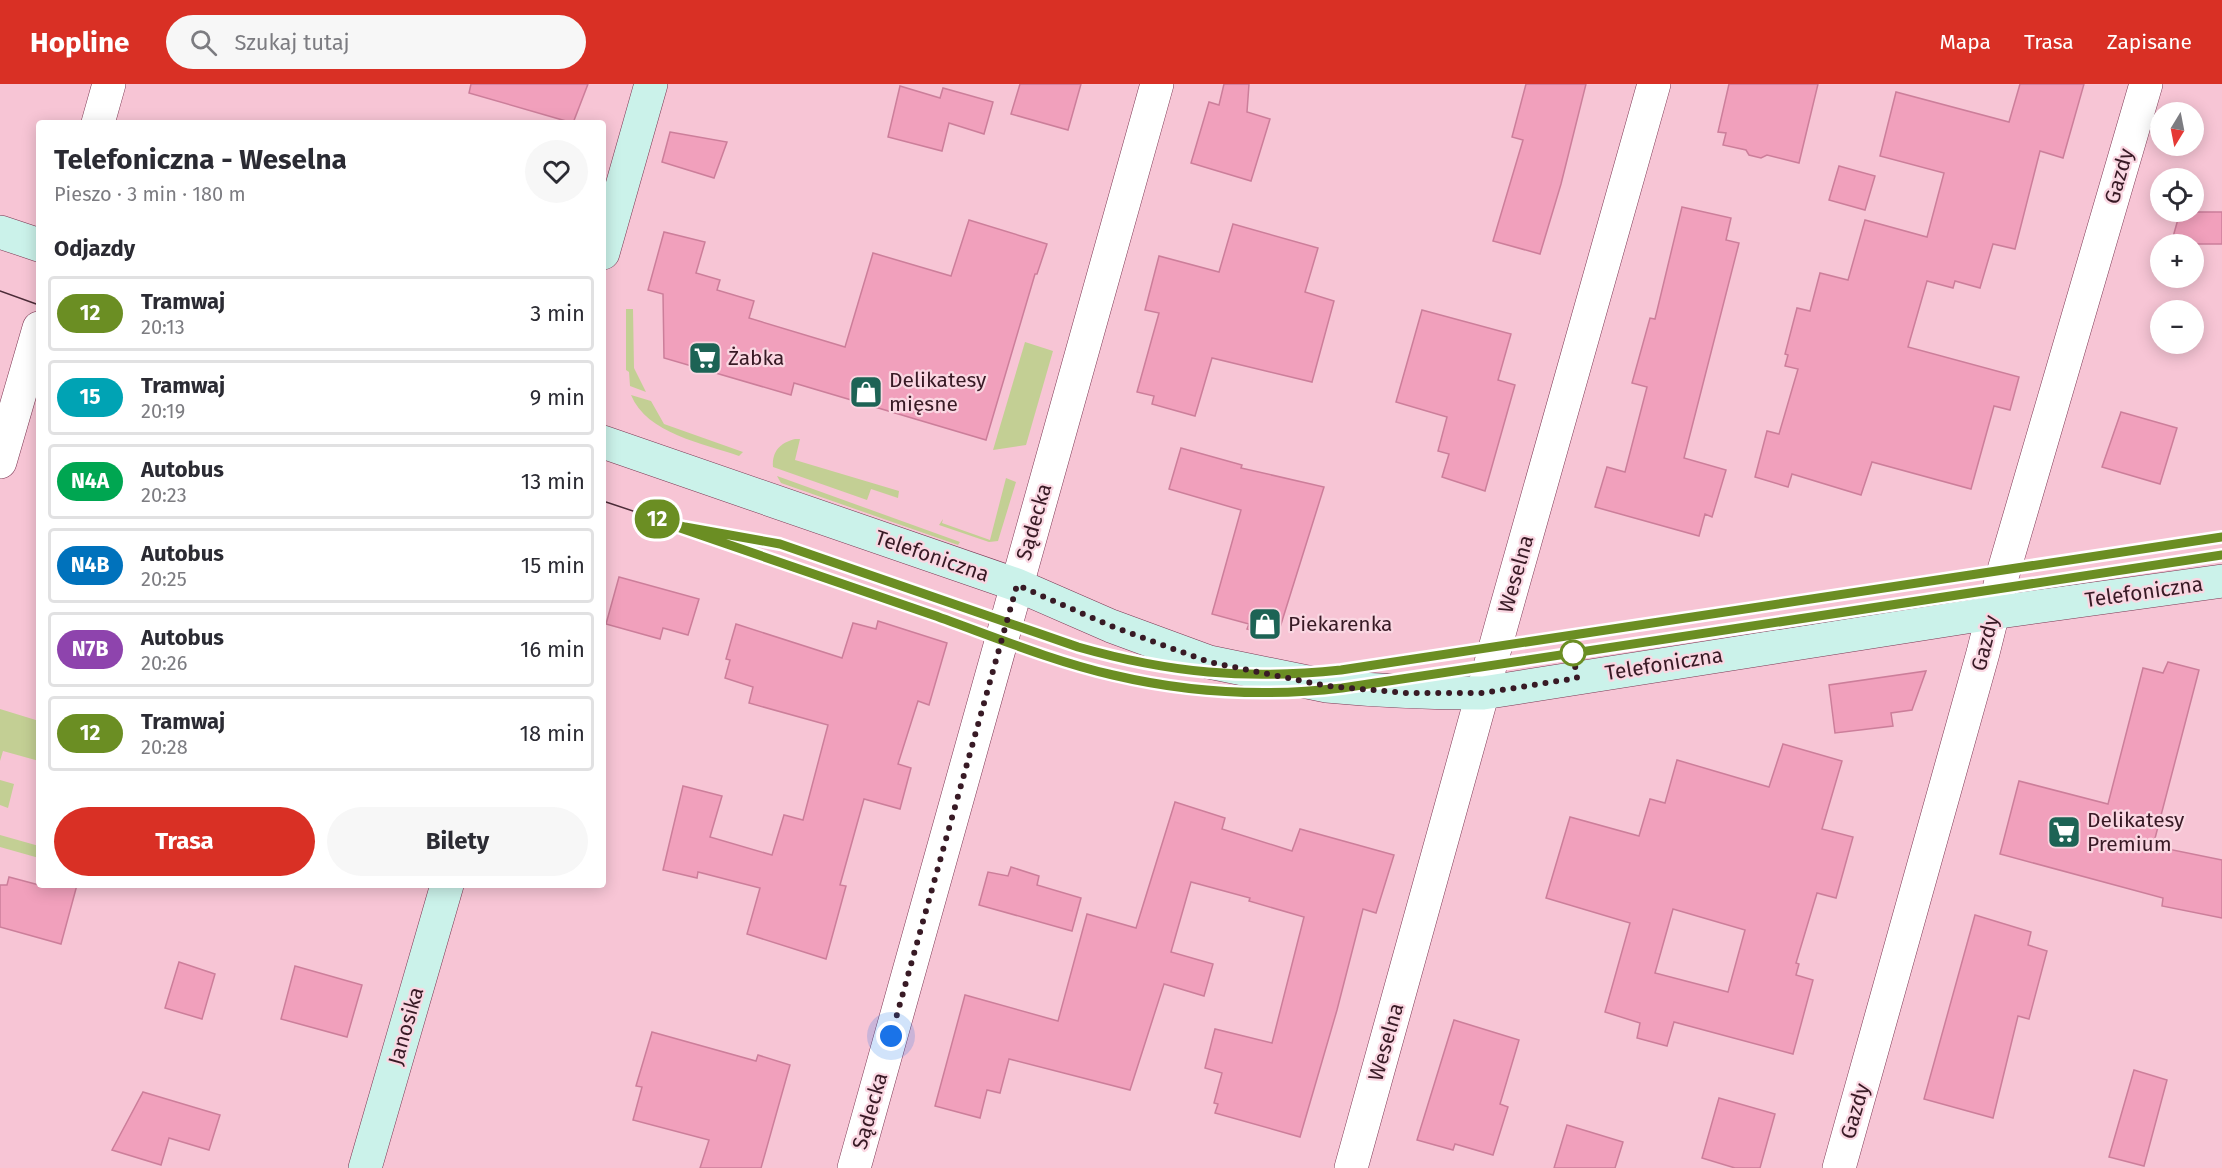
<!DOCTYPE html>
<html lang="pl">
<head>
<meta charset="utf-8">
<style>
  :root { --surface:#fff; --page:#f7f7f7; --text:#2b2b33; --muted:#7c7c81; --line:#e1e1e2; --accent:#d93025 }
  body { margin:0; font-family:"Fira Sans",sans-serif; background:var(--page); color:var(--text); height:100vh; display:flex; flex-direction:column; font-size:22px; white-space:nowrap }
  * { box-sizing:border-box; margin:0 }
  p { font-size:20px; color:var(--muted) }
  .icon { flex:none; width:33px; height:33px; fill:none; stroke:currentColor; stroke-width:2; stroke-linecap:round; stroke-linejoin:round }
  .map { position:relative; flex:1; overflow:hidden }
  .drawer { position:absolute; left:36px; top:36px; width:570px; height:768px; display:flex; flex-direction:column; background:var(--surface); border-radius:6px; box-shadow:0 3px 15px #0003 }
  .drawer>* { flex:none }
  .badge { padding:0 12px; border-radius:20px; font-size:21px; line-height:39px }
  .needle { width:39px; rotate:190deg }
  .buttons { position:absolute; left:2150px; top:18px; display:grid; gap:12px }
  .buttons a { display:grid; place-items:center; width:54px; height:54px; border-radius:50%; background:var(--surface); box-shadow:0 3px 15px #0003; font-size:30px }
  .you { position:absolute; width:30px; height:30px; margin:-15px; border:4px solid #fff; border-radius:50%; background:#1a73e8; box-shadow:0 0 0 9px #1a73e833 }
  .map>.badge { position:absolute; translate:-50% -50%; box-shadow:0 0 0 3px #fff }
  h2 { padding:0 18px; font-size:22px; line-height:54px }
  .round { display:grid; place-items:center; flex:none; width:63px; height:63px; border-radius:32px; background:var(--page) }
  .overview { display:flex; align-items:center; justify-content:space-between; height:102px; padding:0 18px }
  h1 { font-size:28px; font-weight:700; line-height:45px }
  .button { display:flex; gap:12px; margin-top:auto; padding:12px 18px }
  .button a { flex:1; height:69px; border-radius:36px; background:var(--accent); color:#fff; font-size:24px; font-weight:700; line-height:69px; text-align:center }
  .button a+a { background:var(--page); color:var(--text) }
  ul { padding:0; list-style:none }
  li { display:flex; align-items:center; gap:18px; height:75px; margin:0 12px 9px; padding:0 6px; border:3px solid var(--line); border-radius:6px }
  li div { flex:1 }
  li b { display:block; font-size:22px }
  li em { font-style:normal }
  li .badge { min-width:66px; font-weight:700; text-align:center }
  header { display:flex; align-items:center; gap:36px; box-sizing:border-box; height:84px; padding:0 30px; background:var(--accent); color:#fff }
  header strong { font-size:28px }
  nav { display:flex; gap:33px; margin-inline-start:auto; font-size:21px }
  .search { width:420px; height:54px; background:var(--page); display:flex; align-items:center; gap:15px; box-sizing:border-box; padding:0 21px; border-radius:33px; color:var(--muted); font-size:22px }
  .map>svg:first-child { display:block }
</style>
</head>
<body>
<header>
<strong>Hopline</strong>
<div class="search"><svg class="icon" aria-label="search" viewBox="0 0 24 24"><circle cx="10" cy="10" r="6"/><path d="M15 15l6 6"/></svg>Szukaj tutaj</div>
<nav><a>Mapa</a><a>Trasa</a><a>Zapisane</a></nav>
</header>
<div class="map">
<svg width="2222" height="1084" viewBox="0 0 2222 1084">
  <rect width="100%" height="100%" fill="#f7c5d5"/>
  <g fill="#c3cf94">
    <path d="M626,225H633L634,284L646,308L630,302L629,288L626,286Z"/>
    <path d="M1025,258L1053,267L1026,361L993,366Z"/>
    <path d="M631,311L651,317L664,340L743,368L739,372C703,359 647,350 631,311Z"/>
    <path d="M795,355H800L795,376L899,407L898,414L871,405L867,416L773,383C772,367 780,359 795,355Z"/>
    <path d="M777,392L960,458L958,461L781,399Z"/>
    <path d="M1006,394L1016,398L998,457L989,458L939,441L943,435L942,439L990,456Z"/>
    <path d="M0,625L39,637V677L3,667L0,677Z"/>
    <path d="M0,696L14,700L8,724L0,721Z"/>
    <path d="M0,751L39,762V774L0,763Z"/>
  </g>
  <g fill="#f1a0bc" stroke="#cc7e9a" stroke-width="1.5" fill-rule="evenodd">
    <path d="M471,0H588L573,39L469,9Z"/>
    <path d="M1020,0H1081L1068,46L1011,30Z"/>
    <path d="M1224,0H1249L1247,28L1270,35L1251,97L1191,79L1209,18L1219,21Z"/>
    <path d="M1526,0H1586L1561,100L1540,170L1493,157L1523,56L1512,53Z"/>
    <path d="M1729,0H1818L1799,79L1767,71L1761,74L1749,71L1746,66L1723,61L1726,49L1718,48Z"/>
    <path d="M2020,0H2084L2063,74L2040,67L2015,165L1993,160L1980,204L1955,197L1953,204L1927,197L1908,263L2019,293L2010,326L1994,322L1971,405L1872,378L1861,411L1792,390L1788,403L1755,393L1767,347L1779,350L1798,285L1785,282L1788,271L1785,270L1797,224L1810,227L1820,189L1848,196L1865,136L1927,153L1944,89L1880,72L1896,8L2009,38Z"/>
    <path d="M900,2L940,14L943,4L993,18L984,50L949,39L942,67L888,53Z"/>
    <path d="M670,48L727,58L714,94L662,78Z"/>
    <path d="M1839,82L1875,92L1865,126L1829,116Z"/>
    <path d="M1682,123L1731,134L1726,156L1739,159L1684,374L1726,386L1712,433L1705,430L1699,452L1595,423L1607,383L1625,388L1647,303L1632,299L1650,234L1655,235Z"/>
    <path d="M2180,128H2222V160H2171Z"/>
    <path d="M969,136L1047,160L1037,190H1035L986,356L794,299L791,311L664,274L663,210L648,206L664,148L705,158L696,189L720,196L717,206L754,217L749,234L845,263L873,169L951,192Z"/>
    <path d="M1233,140L1318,164L1305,208L1334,217L1312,298L1212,274L1195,332L1152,320L1154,312L1137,308L1159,229L1145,226L1159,172L1219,188Z"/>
    <path d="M1422,226L1511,250L1498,296L1515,301L1485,407L1442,393L1449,370L1438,367L1447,333L1396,318Z"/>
    <path d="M2121,328L2177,344L2160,400L2102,383Z"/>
    <path d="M1181,364L1242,381L1241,384L1324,403L1277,553L1247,545L1249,540L1212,530L1241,426L1169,405Z"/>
    <path d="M619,493L699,515L688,551L663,544L660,555L606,540Z"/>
    <path d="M878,537L947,559L929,621L918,617L898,680L911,684L900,725L864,715L840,801L846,802L826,875L747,850L760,804L698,788L697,794L663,786L683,702L722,712L710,753L772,771L784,731L803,736L828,641L749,619L753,603L725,594L730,576L726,575L736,540L842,574L853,539L876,545Z"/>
    <path d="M2168,578L2199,586L2153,762L2222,776V834L2162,822L2163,814L2000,770L2019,697L2108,720L2143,584L2163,589Z"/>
    <path d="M1926,587L1912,626L1891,629L1893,642L1835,649L1829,601Z"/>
    <path d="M1783,660L1842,677L1822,745L1853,753L1836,814L1817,809L1796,879L1799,880L1796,891L1813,896L1793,970L1674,938L1667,962L1637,954L1640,939L1605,928L1630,839L1546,814L1570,733L1639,752L1650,715L1665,719L1677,676L1769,703ZM1673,825L1745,846L1728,908L1655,889Z"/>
    <path d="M1175,718L1225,734L1222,745L1292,767L1300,745L1394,771L1376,829L1363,825L1337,926L1300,1053L1215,1029L1218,1020L1214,1019L1222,989L1205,984L1215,945L1272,959L1304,833L1249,817L1250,814L1191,798L1171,868L1213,880L1204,912L1164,900L1130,1006L1009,975L1000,1009L987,1006L980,1034L935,1022L965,911L1058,937L1087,830L1136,844Z"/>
    <path d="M1011,783L1039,792L1037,801L1081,814L1072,847L979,821L988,788L1008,792Z"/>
    <path d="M9,793L39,801H77L61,860L0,843V801H7Z"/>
    <path d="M1975,831L2031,848L2028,861L2047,867L2029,935L2018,932L1993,1034L1924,1015Z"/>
    <path d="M179,878L215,890L202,935L165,924Z"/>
    <path d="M295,882L362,901L347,953L281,935Z"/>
    <path d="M1454,936L1519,956L1500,1020L1508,1023L1493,1071L1455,1060L1453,1066L1417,1056Z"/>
    <path d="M652,948L756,977L758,971L790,981L761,1084H700L709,1056L633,1036L642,1003L636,1002Z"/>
    <path d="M2134,986L2167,996L2144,1082L2109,1073Z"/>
    <path d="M143,1008L220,1031L209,1066L169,1054L161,1081L112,1066Z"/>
    <path d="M1719,1014L1775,1030L1760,1084H1735L1702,1074Z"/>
    <path d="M1567,1041L1623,1058L1615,1084H1554Z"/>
  </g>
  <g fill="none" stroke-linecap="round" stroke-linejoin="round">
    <defs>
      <g id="street">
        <path d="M98,39L109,0"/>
        <path d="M0,378L39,244"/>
        <path d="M854,1084L1157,0"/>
        <path d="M1351,1084L1502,539L1654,0"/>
        <path d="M1839,1084L1983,569L2002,493L2146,0"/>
      </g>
      <g id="secondary">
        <path d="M0,148L39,161"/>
        <path d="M603,169L651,0"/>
        <path d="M603,358L1017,501L1111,542L1209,578L1327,602C1379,607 1431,609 1483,609L1992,529L2222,497"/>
        <path d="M365,1084L447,801"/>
      </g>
    </defs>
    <use href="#street" stroke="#7c3652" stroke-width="34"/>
    <use href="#secondary" stroke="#7c3652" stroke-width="34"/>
    <use href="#street" stroke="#fff" stroke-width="33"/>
    <use href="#secondary" stroke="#cbf2ea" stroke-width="33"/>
    <g stroke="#4c2c38" stroke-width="1.5">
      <path d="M0,207L39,221"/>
      <path d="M603,417L669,439L780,460L1078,563C1140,581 1203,592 1268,592C1306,592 1344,586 1382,580L2222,453"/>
      <path d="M703,451C790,482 878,512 965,542C1040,568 1114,597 1193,606C1255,614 1317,607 1379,598L2222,471"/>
    </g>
  </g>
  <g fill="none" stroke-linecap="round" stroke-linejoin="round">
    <defs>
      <path id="line" d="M2222,453L1341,586C1247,596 1169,589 1078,563L780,460L685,443L654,435C747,467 840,499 933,531C992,552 1052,577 1113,591C1189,609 1265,613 1342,604L2222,471"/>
    </defs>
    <use href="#line" stroke="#fff" stroke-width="14"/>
    <use href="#line" stroke="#6b8e23" stroke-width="9"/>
    <path stroke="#381a25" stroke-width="6" stroke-dasharray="0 10.8" d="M891,952L1017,501L1111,542L1209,578L1327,602L1407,609H1483L1577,594L1573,569"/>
  </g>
  <defs>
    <symbol id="supermarket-square" viewBox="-11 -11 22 22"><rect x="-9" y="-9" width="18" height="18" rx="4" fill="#1d6355" stroke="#fad7e2"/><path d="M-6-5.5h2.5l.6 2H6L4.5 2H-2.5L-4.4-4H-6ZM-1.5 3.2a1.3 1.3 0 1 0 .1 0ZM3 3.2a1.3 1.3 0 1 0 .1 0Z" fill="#fff"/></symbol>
    <symbol id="shop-square" viewBox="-11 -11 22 22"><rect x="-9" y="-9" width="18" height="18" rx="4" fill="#1d6355" stroke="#fad7e2"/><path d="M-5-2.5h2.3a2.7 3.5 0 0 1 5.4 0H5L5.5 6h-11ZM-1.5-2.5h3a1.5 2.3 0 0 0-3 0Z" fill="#fff"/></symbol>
  </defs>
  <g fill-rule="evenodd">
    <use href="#supermarket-square" x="686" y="255" width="38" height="38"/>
    <use href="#shop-square" x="847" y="289" width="38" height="38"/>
    <use href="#shop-square" x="1246" y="521" width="38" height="38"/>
    <use href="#supermarket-square" x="2045" y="729" width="38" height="38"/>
  </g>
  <circle fill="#fff" stroke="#6b8e23" stroke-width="3" cx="1573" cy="569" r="12"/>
  <g text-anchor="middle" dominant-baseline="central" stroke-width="4.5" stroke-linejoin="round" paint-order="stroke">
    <g font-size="21" fill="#381a25" stroke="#fad7e2">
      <text transform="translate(2119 92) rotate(-74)">Gazdy</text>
      <text transform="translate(1034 438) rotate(-74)">Sądecka</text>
      <text transform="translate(932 472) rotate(19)">Telefoniczna</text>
      <text transform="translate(1516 490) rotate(-74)">Weselna</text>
      <text transform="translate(2144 508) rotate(-8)">Telefoniczna</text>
      <text transform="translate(1985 559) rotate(-76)">Gazdy</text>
      <text transform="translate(1664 580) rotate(-9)">Telefoniczna</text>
      <text transform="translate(406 942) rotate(-74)">Janosika</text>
      <text transform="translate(1386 958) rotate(-74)">Weselna</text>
      <text transform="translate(870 1027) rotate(-74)">Sądecka</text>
      <text transform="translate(1855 1027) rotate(-74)">Gazdy</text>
    </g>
    <g font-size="21" fill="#381a25" stroke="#fad7e2" text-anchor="start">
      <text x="728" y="274">Żabka</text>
      <text x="889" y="296">Delikatesy<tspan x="889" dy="24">mięsne</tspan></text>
      <text x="1288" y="540">Piekarenka</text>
      <text x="2087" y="736">Delikatesy<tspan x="2087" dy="24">Premium</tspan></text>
    </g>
  </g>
</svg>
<div class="buttons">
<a><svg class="needle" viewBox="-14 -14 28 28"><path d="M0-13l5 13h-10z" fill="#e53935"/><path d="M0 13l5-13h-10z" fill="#7c7c81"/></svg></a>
<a><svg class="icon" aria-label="locate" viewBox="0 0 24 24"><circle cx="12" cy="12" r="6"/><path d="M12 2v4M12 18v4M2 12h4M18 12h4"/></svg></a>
<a>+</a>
<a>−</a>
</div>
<div class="you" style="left:891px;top:952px"></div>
<b class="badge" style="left:657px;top:435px;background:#6b8e23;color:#fff">12</b>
<section class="drawer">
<div class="overview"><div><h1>Telefoniczna - Weselna</h1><p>Pieszo · 3 min · 180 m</p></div><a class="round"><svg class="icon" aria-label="heart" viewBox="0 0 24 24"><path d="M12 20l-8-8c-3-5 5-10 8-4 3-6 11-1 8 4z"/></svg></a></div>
<h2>Odjazdy</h2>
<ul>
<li><span class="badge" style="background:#6b8e23;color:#fff">12</span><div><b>Tramwaj</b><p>20:13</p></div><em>3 min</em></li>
<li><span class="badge" style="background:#00a3b4;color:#fff">15</span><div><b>Tramwaj</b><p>20:19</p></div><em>9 min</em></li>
<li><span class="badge" style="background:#00a651;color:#fff">N4A</span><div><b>Autobus</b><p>20:23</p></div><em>13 min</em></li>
<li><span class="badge" style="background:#0072bc;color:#fff">N4B</span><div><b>Autobus</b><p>20:25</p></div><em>15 min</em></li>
<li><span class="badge" style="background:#8e44ad;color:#fff">N7B</span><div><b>Autobus</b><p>20:26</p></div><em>16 min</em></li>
<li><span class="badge" style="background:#6b8e23;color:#fff">12</span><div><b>Tramwaj</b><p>20:28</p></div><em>18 min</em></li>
</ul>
<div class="button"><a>Trasa</a><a>Bilety</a></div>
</section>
</div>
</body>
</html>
